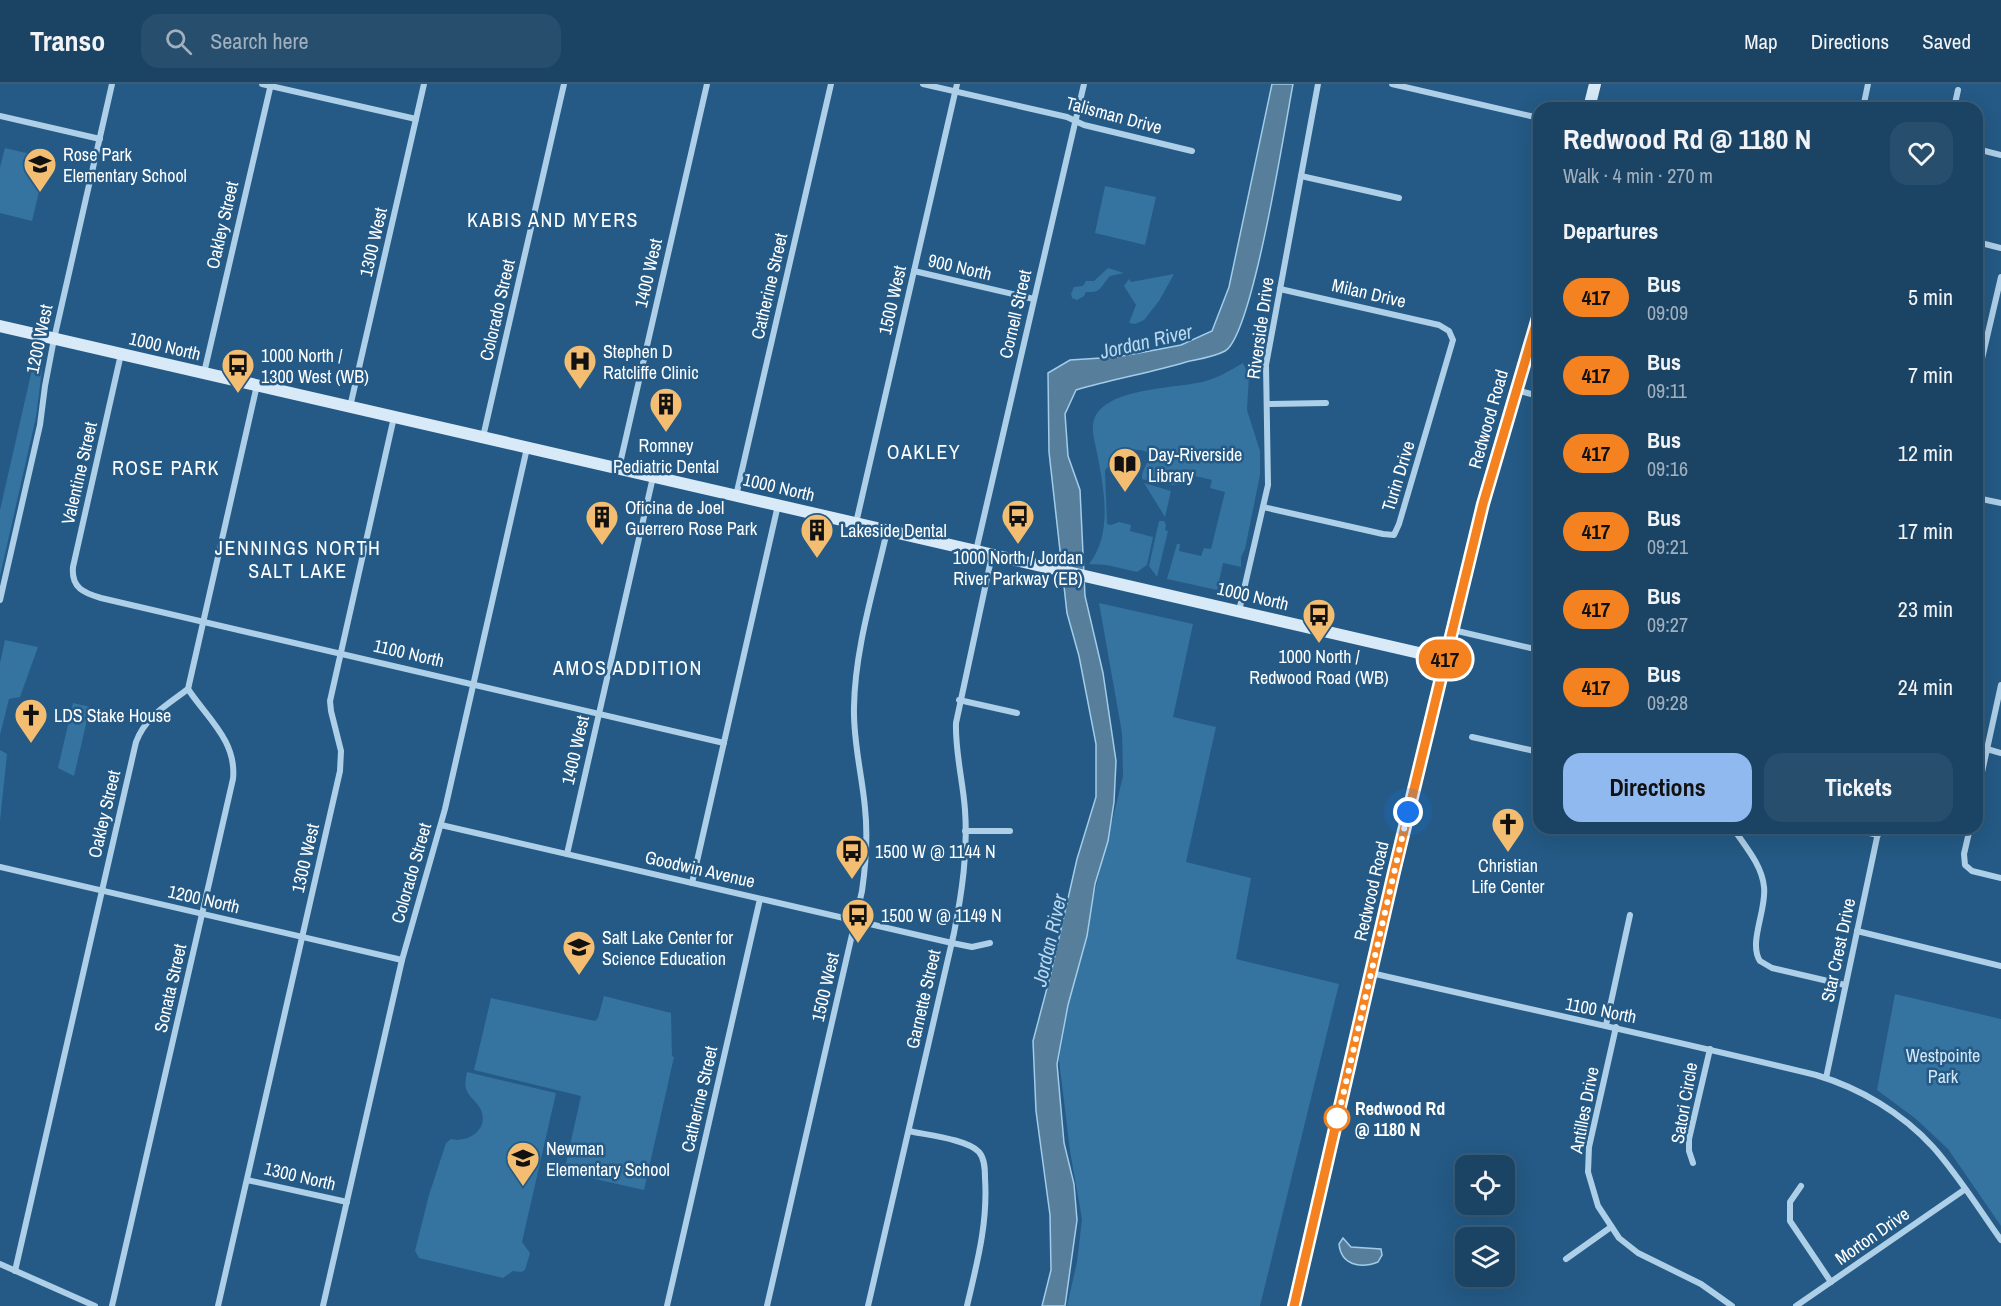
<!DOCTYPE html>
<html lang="en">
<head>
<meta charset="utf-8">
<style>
  :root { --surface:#1b4464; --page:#284e6d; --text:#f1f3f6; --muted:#a0b0bf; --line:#395c78; --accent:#90b9f0 }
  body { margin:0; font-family:"Archivo Narrow",sans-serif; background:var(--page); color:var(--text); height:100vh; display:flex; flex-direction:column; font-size:22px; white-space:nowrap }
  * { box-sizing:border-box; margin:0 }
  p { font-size:20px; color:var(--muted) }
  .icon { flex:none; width:33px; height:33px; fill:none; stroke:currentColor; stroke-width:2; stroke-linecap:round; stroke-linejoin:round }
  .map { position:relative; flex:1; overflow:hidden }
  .sheet { position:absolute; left:1533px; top:18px; width:450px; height:732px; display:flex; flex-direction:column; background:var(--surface); border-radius:18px; box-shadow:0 6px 24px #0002,0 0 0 2px var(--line) }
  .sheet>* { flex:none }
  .badge { padding:0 12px; border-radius:20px; font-size:21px; line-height:39px }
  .buttons { position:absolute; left:1455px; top:1071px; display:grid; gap:12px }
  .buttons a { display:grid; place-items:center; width:60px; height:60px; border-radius:12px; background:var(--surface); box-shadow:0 6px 24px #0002,0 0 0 2px var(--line); font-size:30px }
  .you { position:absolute; width:30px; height:30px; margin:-15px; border:4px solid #fff; border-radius:50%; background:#1a73e8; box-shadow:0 0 0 9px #1a73e833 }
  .map>.badge { position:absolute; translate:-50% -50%; box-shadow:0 0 0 3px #fff }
  h2 { padding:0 30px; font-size:22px; line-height:54px }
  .round { display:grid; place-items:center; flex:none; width:63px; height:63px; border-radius:18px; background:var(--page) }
  .head { display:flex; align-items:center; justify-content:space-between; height:102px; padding:0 30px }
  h1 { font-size:28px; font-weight:800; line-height:45px }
  .cta { display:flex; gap:12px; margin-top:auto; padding:12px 30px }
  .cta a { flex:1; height:69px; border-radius:18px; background:var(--accent); color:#111; font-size:24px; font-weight:800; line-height:69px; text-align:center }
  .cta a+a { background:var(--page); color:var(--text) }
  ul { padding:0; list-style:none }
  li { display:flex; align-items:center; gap:18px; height:78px; padding:0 30px }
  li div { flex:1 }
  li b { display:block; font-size:22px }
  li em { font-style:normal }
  li .badge { min-width:66px; font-weight:700; text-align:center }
  header { display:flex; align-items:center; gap:36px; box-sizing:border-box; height:84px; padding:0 30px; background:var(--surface); border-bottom:2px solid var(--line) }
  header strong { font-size:28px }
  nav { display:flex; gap:33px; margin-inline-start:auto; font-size:21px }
  .search { width:420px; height:54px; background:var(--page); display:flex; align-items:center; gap:15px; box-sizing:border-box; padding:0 21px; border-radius:18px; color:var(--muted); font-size:22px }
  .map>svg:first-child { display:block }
</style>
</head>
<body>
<header>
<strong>Transo</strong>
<div class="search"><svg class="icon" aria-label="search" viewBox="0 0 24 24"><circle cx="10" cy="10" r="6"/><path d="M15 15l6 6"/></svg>Search here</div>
<nav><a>Map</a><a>Directions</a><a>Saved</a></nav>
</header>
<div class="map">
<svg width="2001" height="1222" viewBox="0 0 2001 1222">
  <rect width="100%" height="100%" fill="#245a85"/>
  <g fill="#3573a1">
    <path d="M5,64L47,74L32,137L0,129V83Z"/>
    <path d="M1105,102L1156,113L1145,161L1095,149Z"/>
    <path d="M1108,184L1124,189L1110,192C1100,202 1103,209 1086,208L1084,212L1077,216L1072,214L1071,210L1074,203L1083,202L1086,197H1094Z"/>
    <path d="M1174,190L1159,217L1144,236L1135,240L1129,239L1136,221L1124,202L1129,195L1131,198Z"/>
    <path d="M36,268L44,270L36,333L0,492V426Z"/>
    <path d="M1243,279L1249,292L1247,326L1260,367V391L1245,465L1241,473V483L1223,479L1217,506L1167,495L1177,460H1180L1179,467L1201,472L1204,464L1211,465L1225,408L1210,404L1212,396L1186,390L1183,400L1171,401L1164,398L1163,400L1142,395C1141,385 1150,379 1149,369C1141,364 1131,367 1122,364L1119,366L1116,381H1110L1105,386L1107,440L1111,441L1119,438L1131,441L1130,447L1153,453L1147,481L1137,488L1107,481L1089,480C1113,450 1104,405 1097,369C1095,358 1090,344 1095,333C1110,303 1176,305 1206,297C1219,293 1231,286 1243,279Z"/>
    <path d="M1144,399L1171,407L1165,433Z"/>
    <path d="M1159,437H1164L1166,441L1165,446L1168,447L1157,493L1149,482Z"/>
    <path d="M1099,519L1193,540L1173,633L1216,643L1186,778L1251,794L1236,875L1339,900L1260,1222H1067L1077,1178L1082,1135L1070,1067L1059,976L1072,901L1123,692L1122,649Z"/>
    <path d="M5,556L38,563L20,613L9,615L0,651V579Z"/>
    <path d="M73,619L90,623L74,692L58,684Z"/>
    <path d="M0,666L7,670L0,737Z"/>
    <path d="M1895,910L2001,935V1142L1948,1065L1916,1035L1877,1006Z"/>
    <path d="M604,912L671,929L672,972L674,973L644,1106L564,1088L581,1012L474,986L491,914L595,937L598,934Z"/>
    <path d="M467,988L556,1009L522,1158L530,1169L525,1186L521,1188L513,1187L503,1194L419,1174L415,1167L429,1111L446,1059L451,1055C468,1059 489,1046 481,1026C478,1019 470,1014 467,1007C464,1001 466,994 467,988Z"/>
  </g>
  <g fill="#577e9b" stroke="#a2cce9" stroke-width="1.5">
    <path d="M1272,0H1293C1285,41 1253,251 1225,267C1214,273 1199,275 1186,278C1150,289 1112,295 1076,306L1065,330L1068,372L1080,406L1085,512L1103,589L1116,677L1114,718L1108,757L1095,800L1087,852L1068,921L1057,980L1064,1059L1074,1100L1077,1136L1065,1222H1042L1051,1186L1050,1131L1036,1027L1033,957L1051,889L1077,775L1096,713V660L1079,572L1067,529L1049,368L1048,289L1070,276L1117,273L1155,266L1181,261L1212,247L1229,203Z"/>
    <path d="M1343,1154L1351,1163L1381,1165L1382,1171L1378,1178C1360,1185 1341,1181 1339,1160Z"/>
  </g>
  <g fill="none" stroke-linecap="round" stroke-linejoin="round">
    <g stroke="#aecfe8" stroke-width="6">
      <path d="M262,0L416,35"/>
      <path d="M923,0L1067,33L1084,41L1192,67"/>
      <path d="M1392,0L1539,34"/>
      <path d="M1863,24L1868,0"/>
      <path d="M1954,24L1958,6"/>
      <path d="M0,32L100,55"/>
      <path d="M1977,65L2001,71"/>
      <path d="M1301,92L1399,114"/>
      <path d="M1977,158L2001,164"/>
      <path d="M914,187L1034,215"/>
      <path d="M121,270L73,483C71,504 84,509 101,514L724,659"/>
      <path d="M204,289L271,0"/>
      <path d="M1977,296L2001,193"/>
      <path d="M1516,306L1539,312"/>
      <path d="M1267,320L1326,319"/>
      <path d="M350,323L424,0"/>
      <path d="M483,353L564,0"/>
      <path d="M619,384L707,0"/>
      <path d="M736,412L831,0"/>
      <path d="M1977,414L2001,419"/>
      <path d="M1263,423L1383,450L1394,451L1399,440L1453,256L1449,247L1439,241L1280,205"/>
      <path d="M856,439L957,0"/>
      <path d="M976,467L1084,0"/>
      <path d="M0,516L40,341L45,302L54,255L112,0"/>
      <path d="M1239,527L1268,401L1266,281L1318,0"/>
      <path d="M1453,546L1539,566"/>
      <path d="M959,616L1017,629"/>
      <path d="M1472,653L1539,668"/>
      <path d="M1987,665L2001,669"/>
      <path d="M1977,711L2001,601"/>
      <path d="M441,741L952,859L972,863L990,859"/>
      <path d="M1733,744C1745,762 1762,781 1764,803C1767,825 1748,859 1760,877L1772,884L1845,901"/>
      <path d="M1848,744L1878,751"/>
      <path d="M1970,744L1964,770L1965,781L1972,787L2001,794"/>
      <path d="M1700,746L1703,744"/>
      <path d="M965,747H1010"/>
      <path d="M567,770L653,393"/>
      <path d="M0,783L402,876"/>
      <path d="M692,799L778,421"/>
      <path d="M1857,847L2001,882"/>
      <path d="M1371,889C1519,923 1668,955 1816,991C1860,1004 1902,1029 1933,1063C1958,1091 1979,1125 2001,1156"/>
      <path d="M1606,941L1630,831"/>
      <path d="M1616,943L1589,1063L1588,1088L1598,1122L1619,1154L1638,1169L1701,1200L1732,1222"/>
      <path d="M1826,994L1879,744"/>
      <path d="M909,1047C926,1051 967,1055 979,1068C985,1075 985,1086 985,1094C988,1139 977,1179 967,1222"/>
      <path d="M1693,1079L1689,1067V1055L1710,965"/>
      <path d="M247,1096L347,1118"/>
      <path d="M1801,1102L1790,1118V1137L1831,1198"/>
      <path d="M1566,1175L1611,1143"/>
      <path d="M0,1180L95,1222"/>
      <path d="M15,1187L136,658C146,632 167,621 188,605L257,301"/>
      <path d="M112,1222L233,695C237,657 207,634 188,605"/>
      <path d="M218,1222L340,687L341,667L331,627L330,617L394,333"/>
      <path d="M323,1222L402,876L445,725L527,364"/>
      <path d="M667,1222L760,815"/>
      <path d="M767,1222L862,807C866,779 868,752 865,724C862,690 853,658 854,623C855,564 874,505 887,447"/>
      <path d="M868,1222L954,849C962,808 968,768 965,726C963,697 955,668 956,639L992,471"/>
      <path d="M1796,1222L1964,1106"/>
    </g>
    <g stroke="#d8e9f7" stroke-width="12">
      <path d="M1589,24L1595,0"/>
      <path d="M0,242L1445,575"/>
      <path d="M1294,1222L1386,823L1483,419L1539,230"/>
    </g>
  </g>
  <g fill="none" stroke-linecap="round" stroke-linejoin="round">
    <defs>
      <path id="line" d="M1294,1222L1394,788L1483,420L1539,230"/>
    </defs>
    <use href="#line" stroke="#fff" stroke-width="14"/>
    <use href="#line" stroke="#f58220" stroke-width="9"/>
    <path stroke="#fff" stroke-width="6" stroke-dasharray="0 10.8" d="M1337,1034L1336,1042L1408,728"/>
  </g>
  <defs>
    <symbol id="school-pin" viewBox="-11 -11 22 30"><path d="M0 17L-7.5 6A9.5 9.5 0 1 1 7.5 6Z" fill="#f3be71" stroke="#245a85"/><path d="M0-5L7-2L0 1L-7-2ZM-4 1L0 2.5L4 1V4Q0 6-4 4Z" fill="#111"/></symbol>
    <symbol id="hospital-pin" viewBox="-11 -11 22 30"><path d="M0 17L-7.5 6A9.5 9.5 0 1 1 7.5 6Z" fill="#f3be71" stroke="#245a85"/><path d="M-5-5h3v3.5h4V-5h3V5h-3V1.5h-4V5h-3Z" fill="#111"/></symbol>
    <symbol id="bus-pin" viewBox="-11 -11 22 30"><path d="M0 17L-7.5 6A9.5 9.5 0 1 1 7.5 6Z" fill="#f3be71" stroke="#245a85"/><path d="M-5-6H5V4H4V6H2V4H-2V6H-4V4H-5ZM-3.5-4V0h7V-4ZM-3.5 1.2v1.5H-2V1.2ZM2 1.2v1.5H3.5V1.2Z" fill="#111"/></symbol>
    <symbol id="building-pin" viewBox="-11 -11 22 30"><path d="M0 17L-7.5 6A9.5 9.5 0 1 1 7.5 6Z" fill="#f3be71" stroke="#245a85"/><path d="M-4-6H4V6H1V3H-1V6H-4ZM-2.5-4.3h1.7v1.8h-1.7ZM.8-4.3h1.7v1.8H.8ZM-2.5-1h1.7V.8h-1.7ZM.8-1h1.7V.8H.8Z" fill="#111"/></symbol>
    <symbol id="library-pin" viewBox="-11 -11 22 30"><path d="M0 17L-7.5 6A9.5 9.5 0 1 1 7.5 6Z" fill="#f3be71" stroke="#245a85"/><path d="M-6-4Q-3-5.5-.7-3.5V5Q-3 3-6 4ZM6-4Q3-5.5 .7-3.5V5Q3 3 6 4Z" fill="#111"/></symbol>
    <symbol id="church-pin" viewBox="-11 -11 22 30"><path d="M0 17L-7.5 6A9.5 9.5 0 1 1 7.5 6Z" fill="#f3be71" stroke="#245a85"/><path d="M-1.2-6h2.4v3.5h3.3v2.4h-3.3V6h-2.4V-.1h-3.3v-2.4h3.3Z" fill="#111"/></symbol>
  </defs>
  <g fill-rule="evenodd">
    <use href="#school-pin" x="21" y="61" width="38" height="52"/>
    <use href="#hospital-pin" x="561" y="258" width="38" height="52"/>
    <use href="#bus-pin" x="219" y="262" width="38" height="52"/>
    <use href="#building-pin" x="647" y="301" width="38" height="52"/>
    <use href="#library-pin" x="1106" y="361" width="38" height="52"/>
    <use href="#bus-pin" x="999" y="413" width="38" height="52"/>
    <use href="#building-pin" x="583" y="414" width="38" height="52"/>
    <use href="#building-pin" x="798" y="427" width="38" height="52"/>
    <use href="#bus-pin" x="1300" y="512" width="38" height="52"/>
    <use href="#church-pin" x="12" y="612" width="38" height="52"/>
    <use href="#church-pin" x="1489" y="721" width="38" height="52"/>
    <use href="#bus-pin" x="833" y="748" width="38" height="52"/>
    <use href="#bus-pin" x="839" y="812" width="38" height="52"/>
    <use href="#school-pin" x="560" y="844" width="38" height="52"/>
    <use href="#school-pin" x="504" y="1055" width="38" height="52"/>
  </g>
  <circle fill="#fff" stroke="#f58220" stroke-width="3" cx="1337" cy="1034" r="12"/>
  <g text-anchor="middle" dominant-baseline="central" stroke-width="5" stroke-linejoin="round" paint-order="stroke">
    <g font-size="18" fill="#fff" stroke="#245a85">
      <text transform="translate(1114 31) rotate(15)">Talisman Drive</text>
      <text transform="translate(222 141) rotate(-77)">Oakley Street</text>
      <text transform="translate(373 158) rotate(-77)">1300 West</text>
      <text transform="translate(960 183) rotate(13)">900 North</text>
      <text transform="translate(648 189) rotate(-77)">1400 West</text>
      <text transform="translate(769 202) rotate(-77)">Catherine Street</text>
      <text transform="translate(1369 209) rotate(13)">Milan Drive</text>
      <text transform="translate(892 216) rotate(-77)">1500 West</text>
      <text transform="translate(497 226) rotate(-77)">Colorado Street</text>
      <text transform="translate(1015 230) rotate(-77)">Cornell Street</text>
      <text transform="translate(1260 244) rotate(-82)">Riverside Drive</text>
      <text transform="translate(39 255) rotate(-78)">1200 West</text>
      <text transform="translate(165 262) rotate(13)">1000 North</text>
      <text transform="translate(1488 335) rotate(-74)">Redwood Road</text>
      <text transform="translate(79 389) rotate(-77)">Valentine Street</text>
      <text transform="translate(1398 392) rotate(-73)">Turin Drive</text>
      <text transform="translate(779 403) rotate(13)">1000 North</text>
      <text transform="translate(1253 512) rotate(13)">1000 North</text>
      <text transform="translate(409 569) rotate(13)">1100 North</text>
      <text transform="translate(575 666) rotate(-77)">1400 West</text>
      <text transform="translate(104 730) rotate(-77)">Oakley Street</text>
      <text transform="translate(305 774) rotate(-77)">1300 West</text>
      <text transform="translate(700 785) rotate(13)">Goodwin Avenue</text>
      <text transform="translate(411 789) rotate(-74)">Colorado Street</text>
      <text transform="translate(1371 807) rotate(-77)">Redwood Road</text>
      <text transform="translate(204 815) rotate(13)">1200 North</text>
      <text transform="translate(1838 866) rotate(-78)">Star Crest Drive</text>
      <text transform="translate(825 903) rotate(-77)">1500 West</text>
      <text transform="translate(170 904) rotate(-77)">Sonata Street</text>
      <text transform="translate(923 915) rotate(-77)">Garnette Street</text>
      <text transform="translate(1601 926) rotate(11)">1100 North</text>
      <text transform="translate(699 1015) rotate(-77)">Catherine Street</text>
      <text transform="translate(1684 1019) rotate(-80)">Satori Circle</text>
      <text transform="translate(1584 1026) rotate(-79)">Antilles Drive</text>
      <text transform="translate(300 1092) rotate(13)">1300 North</text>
      <text transform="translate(1872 1152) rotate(-35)">Morton Drive</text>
    </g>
    <g font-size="18" fill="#fff" stroke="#245a85" text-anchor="start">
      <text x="63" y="70">Rose Park<tspan x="63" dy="21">Elementary School</tspan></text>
      <text x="603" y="267">Stephen D<tspan x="603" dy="21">Ratcliffe Clinic</tspan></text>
      <text x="261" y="271">1000 North /<tspan x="261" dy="21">1300 West (WB)</tspan></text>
      <text x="666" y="361" text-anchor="middle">Romney<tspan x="666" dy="21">Pediatric Dental</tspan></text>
      <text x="1148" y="370">Day-Riverside<tspan x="1148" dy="21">Library</tspan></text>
      <text x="625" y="423">Oficina de Joel<tspan x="625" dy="21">Guerrero Rose Park</tspan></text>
      <text x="840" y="446">Lakeside Dental</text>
      <text x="1018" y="473" text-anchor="middle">1000 North / Jordan<tspan x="1018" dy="21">River Parkway (EB)</tspan></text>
      <text x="1319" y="572" text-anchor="middle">1000 North /<tspan x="1319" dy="21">Redwood Road (WB)</tspan></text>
      <text x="54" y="631">LDS Stake House</text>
      <text x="875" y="767">1500 W @ 1144 N</text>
      <text x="1508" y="781" text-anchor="middle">Christian<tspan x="1508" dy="21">Life Center</tspan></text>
      <text x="881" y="831">1500 W @ 1149 N</text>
      <text x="602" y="853">Salt Lake Center for<tspan x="602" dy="21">Science Education</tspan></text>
      <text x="546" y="1064">Newman<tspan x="546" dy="21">Elementary School</tspan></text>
    </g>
    <g font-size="18" fill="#d2e7f7" stroke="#245a85">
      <text x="1943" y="971">Westpointe<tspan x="1943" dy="21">Park</tspan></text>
    </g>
    <g font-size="18" font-weight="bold" fill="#fff" stroke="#245a85" text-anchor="start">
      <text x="1355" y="1024">Redwood Rd<tspan x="1355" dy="21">@ 1180 N</tspan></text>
    </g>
    <g font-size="20" letter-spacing="1.5" fill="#fff" stroke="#245a85">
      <text x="553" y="135">KABIS AND MYERS</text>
      <text x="924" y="367">OAKLEY</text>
      <text x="166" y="383">ROSE PARK</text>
      <text x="298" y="463">JENNINGS NORTH<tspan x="298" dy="23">SALT LAKE</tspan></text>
      <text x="628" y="583">AMOS ADDITION</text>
    </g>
    <g font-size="20" font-style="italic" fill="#b9d9f0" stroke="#245a85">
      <text transform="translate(1146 257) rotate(-13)">Jordan River</text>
      <text transform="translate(1049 856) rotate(-77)">Jordan River</text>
    </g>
  </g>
</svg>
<div class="buttons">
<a><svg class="icon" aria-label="locate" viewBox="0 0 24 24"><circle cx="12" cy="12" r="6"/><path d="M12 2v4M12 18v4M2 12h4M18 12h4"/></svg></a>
<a><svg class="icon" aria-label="layers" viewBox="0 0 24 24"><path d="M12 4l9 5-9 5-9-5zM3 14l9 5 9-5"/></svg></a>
</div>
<div class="you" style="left:1408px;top:728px"></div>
<b class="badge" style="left:1445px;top:575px;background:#f58220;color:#111">417</b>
<section class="sheet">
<div class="head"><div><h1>Redwood Rd @ 1180 N</h1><p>Walk · 4 min · 270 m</p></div><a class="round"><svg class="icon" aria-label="heart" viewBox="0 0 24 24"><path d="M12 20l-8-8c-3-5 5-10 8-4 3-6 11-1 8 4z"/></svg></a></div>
<h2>Departures</h2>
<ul>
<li><span class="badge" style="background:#f58220;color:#111">417</span><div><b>Bus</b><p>09:09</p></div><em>5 min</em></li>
<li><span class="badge" style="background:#f58220;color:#111">417</span><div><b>Bus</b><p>09:11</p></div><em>7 min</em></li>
<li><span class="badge" style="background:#f58220;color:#111">417</span><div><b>Bus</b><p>09:16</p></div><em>12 min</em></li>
<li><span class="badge" style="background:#f58220;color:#111">417</span><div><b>Bus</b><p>09:21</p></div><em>17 min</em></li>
<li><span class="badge" style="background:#f58220;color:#111">417</span><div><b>Bus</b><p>09:27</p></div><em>23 min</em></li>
<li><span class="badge" style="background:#f58220;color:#111">417</span><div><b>Bus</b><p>09:28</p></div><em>24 min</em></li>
</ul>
<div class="cta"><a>Directions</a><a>Tickets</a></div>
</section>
</div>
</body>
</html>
